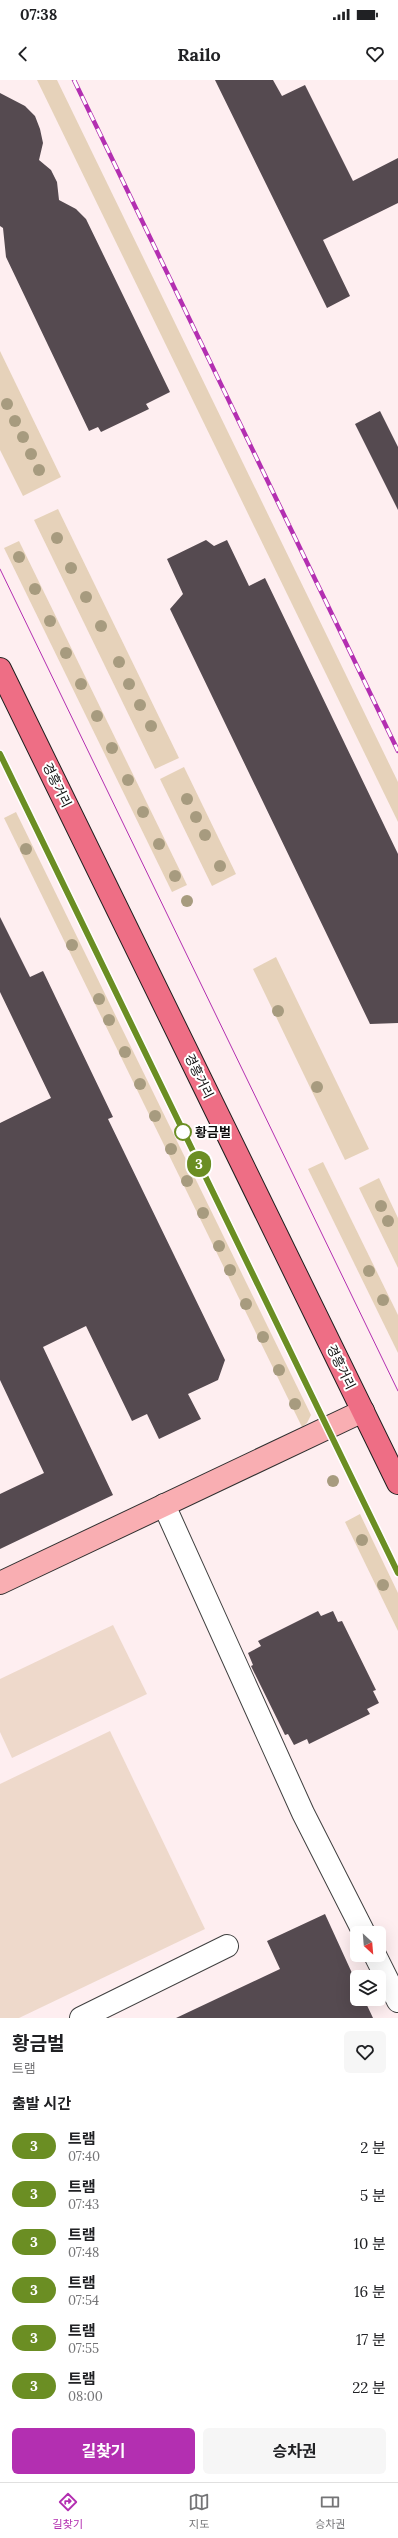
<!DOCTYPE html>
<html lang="ko">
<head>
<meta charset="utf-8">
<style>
  :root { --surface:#fff; --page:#f6f6f6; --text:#202124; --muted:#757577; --line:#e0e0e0; --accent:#b32fb1 }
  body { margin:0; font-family:Lora,"Noto Sans KR",serif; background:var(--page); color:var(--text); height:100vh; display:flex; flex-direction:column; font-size:15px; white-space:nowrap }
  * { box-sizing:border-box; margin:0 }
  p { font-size:13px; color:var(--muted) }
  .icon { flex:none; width:22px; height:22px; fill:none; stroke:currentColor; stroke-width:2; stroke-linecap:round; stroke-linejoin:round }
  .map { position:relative; height:1938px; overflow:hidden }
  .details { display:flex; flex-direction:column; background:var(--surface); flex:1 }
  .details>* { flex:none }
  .badge { padding:0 8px; border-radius:13px; font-size:14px; line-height:26px }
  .needle { width:26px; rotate:154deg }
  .tools { position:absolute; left:350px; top:1846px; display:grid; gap:8px }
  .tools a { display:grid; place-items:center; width:36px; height:36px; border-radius:6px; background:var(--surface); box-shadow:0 4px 16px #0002; font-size:20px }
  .map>.badge { position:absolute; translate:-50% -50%; box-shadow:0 0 0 2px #fff }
  h2 { padding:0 12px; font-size:15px; line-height:36px }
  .round { display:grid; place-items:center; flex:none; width:42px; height:42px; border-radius:6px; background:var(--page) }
  .head { display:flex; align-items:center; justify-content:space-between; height:68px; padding:0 12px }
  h1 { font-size:19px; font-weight:700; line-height:30px }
  .primary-button { display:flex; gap:8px; margin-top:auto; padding:8px 12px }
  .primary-button a { flex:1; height:46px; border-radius:6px; background:var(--accent); color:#fff; font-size:16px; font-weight:700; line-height:46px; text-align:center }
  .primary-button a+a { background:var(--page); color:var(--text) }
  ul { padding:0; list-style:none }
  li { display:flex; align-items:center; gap:12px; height:48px; padding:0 12px }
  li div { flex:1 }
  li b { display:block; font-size:15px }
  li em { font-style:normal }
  li .badge { min-width:44px; font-weight:700; text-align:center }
  .status { display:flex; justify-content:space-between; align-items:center; height:28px; padding:0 20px; background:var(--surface); direction:ltr }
  .status svg { height:11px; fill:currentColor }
  header { display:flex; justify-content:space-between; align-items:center; height:52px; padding:0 12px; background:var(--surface); font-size:18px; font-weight:700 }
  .tab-bar { display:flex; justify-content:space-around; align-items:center; height:56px; border-top:1px solid var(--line); background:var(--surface); font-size:11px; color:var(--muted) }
  .tab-bar a { display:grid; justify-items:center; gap:2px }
  .tab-bar .selected { color:var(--accent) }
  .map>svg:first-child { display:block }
</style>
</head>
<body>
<div class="status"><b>07:38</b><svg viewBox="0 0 49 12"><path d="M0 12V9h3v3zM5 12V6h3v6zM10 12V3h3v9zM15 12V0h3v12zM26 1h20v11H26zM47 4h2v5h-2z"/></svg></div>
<header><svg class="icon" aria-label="back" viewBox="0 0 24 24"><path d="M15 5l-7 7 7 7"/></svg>Railo<svg class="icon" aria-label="heart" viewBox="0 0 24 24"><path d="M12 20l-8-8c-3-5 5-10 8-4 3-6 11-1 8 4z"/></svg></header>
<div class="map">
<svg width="398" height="1938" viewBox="0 0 398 1938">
  <rect width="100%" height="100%" fill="#feeef0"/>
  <g fill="#e6d2ba">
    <path d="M37,0H57L398,702V742Z"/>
    <path d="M0,271L61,397L23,416L0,370Z"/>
    <path d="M58,429L179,678L155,689L34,440Z"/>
    <path d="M19,461L187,805L172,812L4,468Z"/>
    <path d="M184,687L236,794L212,806L160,699Z"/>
    <path d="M16,732L311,1335L307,1343L302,1347L4,738Z"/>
    <path d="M276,877L369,1069L345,1080L253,889Z"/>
    <path d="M323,1082L398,1235V1273L308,1089Z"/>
    <path d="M379,1098L398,1138V1188L359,1108Z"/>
    <path d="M360,1434L398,1513V1551L345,1442Z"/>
  </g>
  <g fill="#eed9cb">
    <path d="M113,1545L147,1614L12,1678L0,1652V1599Z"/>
    <path d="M110,1651L205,1849L19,1938H0V1704Z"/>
  </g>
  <g fill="#554a50">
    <path d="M215,0H273L282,16L305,5L353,101L398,78V123L323,160L350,216L327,228Z"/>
    <path d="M0,13L25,26L35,36L40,49L43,63L39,80L51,90L57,102L59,120L76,129L86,139L170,312L146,324L149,329L101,352L98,347L89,351L6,177L3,148L0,146Z"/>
    <path d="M380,331L398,367V430L355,344Z"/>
    <path d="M206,460L214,466L227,460L249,506L265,498L398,774V943L370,944L170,529L183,514L167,479Z"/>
    <path d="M0,837L30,897L43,891L113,1037L108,1039L225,1280L218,1300L188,1314L201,1339L159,1359L147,1334L132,1341L86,1246L43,1267L113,1415L0,1469V1414L44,1393L0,1300V1043L51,1018L0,912Z"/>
    <path d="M318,1531L321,1536L333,1531L338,1542L342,1541L376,1610L373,1611L379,1623L367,1629L370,1634L309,1664L307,1659L294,1665L288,1654L285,1655L251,1586L253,1585L248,1573L261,1566L258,1561Z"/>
    <path d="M325,1834L357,1904V1919H364L373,1938H176L280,1889L267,1861Z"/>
  </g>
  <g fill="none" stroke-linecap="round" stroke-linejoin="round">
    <defs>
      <g id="street">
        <path d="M164,1425L303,1733L364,1853"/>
        <path d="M375,1875L398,1921"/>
        <path d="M81,1938L227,1866"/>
      </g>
      <path id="secondary" d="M0,1503L363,1331"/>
      <path id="primary" d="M0,589L398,1403"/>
    </defs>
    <use href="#street" stroke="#404040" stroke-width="24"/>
    <use href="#secondary" stroke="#2f2f2f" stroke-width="24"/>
    <use href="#primary" stroke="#1e1e1e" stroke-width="24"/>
    <use href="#street" stroke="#fff" stroke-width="22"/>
    <use href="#secondary" stroke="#f9aeb2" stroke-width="22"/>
    <use href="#primary" stroke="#ee6e85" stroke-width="22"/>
    <g stroke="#b32fb1" stroke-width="1">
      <path d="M0,489L398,1311"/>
      <path d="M0,674L398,1493"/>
    </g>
    <defs>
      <path id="rail" d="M74,0L398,671"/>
    </defs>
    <use href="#rail" stroke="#b32fb1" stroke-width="4.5"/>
    <use href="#rail" stroke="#fff" stroke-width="3" stroke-dasharray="9" stroke-linecap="butt"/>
  </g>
  <g fill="#a79b7f">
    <circle cx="7" cy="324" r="6"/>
    <circle cx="15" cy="341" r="6"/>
    <circle cx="23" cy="357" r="6"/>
    <circle cx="31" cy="374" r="6"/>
    <circle cx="39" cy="390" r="6"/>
    <circle cx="57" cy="458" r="6"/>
    <circle cx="19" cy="477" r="6"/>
    <circle cx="71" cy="488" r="6"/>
    <circle cx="35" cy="509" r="6"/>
    <circle cx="86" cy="517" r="6"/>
    <circle cx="50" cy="541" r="6"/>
    <circle cx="101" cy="546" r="6"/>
    <circle cx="66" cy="573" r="6"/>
    <circle cx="119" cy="582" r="6"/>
    <circle cx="81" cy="604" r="6"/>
    <circle cx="129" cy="604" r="6"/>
    <circle cx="140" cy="625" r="6"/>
    <circle cx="97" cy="636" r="6"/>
    <circle cx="151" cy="646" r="6"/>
    <circle cx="112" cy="668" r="6"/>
    <circle cx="128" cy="700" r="6"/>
    <circle cx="187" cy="719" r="6"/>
    <circle cx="143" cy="732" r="6"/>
    <circle cx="196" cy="737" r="6"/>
    <circle cx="205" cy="755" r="6"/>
    <circle cx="159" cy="764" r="6"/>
    <circle cx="26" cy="769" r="6"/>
    <circle cx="220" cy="786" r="6"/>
    <circle cx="175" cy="796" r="6"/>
    <circle cx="187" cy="821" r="6"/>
    <circle cx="72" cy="865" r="6"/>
    <circle cx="99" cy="919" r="6"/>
    <circle cx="278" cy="931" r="6"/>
    <circle cx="109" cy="940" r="6"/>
    <circle cx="125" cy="972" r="6"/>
    <circle cx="140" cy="1004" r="6"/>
    <circle cx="317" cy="1007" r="6"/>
    <circle cx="155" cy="1036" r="6"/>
    <circle cx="171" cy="1069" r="6"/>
    <circle cx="187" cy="1101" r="6"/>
    <circle cx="381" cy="1126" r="6"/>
    <circle cx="203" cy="1133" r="6"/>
    <circle cx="388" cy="1141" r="6"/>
    <circle cx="219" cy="1166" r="6"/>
    <circle cx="230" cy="1190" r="6"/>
    <circle cx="369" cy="1191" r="6"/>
    <circle cx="383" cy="1220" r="6"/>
    <circle cx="246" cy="1224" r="6"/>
    <circle cx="263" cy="1257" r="6"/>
    <circle cx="279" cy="1290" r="6"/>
    <circle cx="295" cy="1324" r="6"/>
    <circle cx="333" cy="1401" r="6"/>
    <circle cx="362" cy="1460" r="6"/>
    <circle cx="383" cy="1505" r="6"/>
  </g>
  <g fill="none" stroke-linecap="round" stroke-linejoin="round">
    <defs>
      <path id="line" d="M0,674L398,1493"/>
    </defs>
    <use href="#line" stroke="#fff" stroke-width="9"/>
    <use href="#line" stroke="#6b8e23" stroke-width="6"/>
  </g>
  <circle fill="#fff" stroke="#6b8e23" stroke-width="2" cx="183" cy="1052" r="8"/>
  <g text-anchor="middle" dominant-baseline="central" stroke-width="4" stroke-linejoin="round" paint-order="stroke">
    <g font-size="13" fill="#0d0d0d" stroke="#fff">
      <text transform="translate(57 705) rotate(64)">경흥거리</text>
      <text transform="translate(199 996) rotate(64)">경흥거리</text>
      <text transform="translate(341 1287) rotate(64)">경흥거리</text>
    </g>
    <g font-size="13" font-weight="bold" fill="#0d0d0d" stroke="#fff" text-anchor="start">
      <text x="195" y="1052">황금벌</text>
    </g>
  </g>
</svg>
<div class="tools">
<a><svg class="needle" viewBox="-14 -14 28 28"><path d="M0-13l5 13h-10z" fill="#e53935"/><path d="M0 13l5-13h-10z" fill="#757577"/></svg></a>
<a><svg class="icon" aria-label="layers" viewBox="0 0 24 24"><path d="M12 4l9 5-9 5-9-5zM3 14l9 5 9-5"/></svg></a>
</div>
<b class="badge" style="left:199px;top:1084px;background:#6b8e23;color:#fff">3</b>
</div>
<section class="details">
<div class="head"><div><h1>황금벌</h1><p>트램</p></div><a class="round"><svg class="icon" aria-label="heart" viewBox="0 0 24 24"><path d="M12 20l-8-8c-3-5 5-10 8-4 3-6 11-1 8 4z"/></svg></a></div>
<h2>출발 시간</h2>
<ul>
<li><span class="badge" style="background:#6b8e23;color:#fff">3</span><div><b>트램</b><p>07:40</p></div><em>2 분</em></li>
<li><span class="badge" style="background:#6b8e23;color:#fff">3</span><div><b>트램</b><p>07:43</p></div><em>5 분</em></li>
<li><span class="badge" style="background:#6b8e23;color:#fff">3</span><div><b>트램</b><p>07:48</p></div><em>10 분</em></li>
<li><span class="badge" style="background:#6b8e23;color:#fff">3</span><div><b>트램</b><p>07:54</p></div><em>16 분</em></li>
<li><span class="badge" style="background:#6b8e23;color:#fff">3</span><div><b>트램</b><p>07:55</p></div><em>17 분</em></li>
<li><span class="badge" style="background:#6b8e23;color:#fff">3</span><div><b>트램</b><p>08:00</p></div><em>22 분</em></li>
</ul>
<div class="primary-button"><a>길찾기</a><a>승차권</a></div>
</section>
<nav class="tab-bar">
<a class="selected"><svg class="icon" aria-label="directions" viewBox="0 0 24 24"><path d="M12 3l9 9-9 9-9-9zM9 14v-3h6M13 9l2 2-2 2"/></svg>길찾기</a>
<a><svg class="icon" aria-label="map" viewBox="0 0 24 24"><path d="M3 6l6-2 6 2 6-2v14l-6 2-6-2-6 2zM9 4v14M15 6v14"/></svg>지도</a>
<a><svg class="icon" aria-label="tickets" viewBox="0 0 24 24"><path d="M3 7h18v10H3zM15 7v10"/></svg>승차권</a>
</nav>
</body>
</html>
